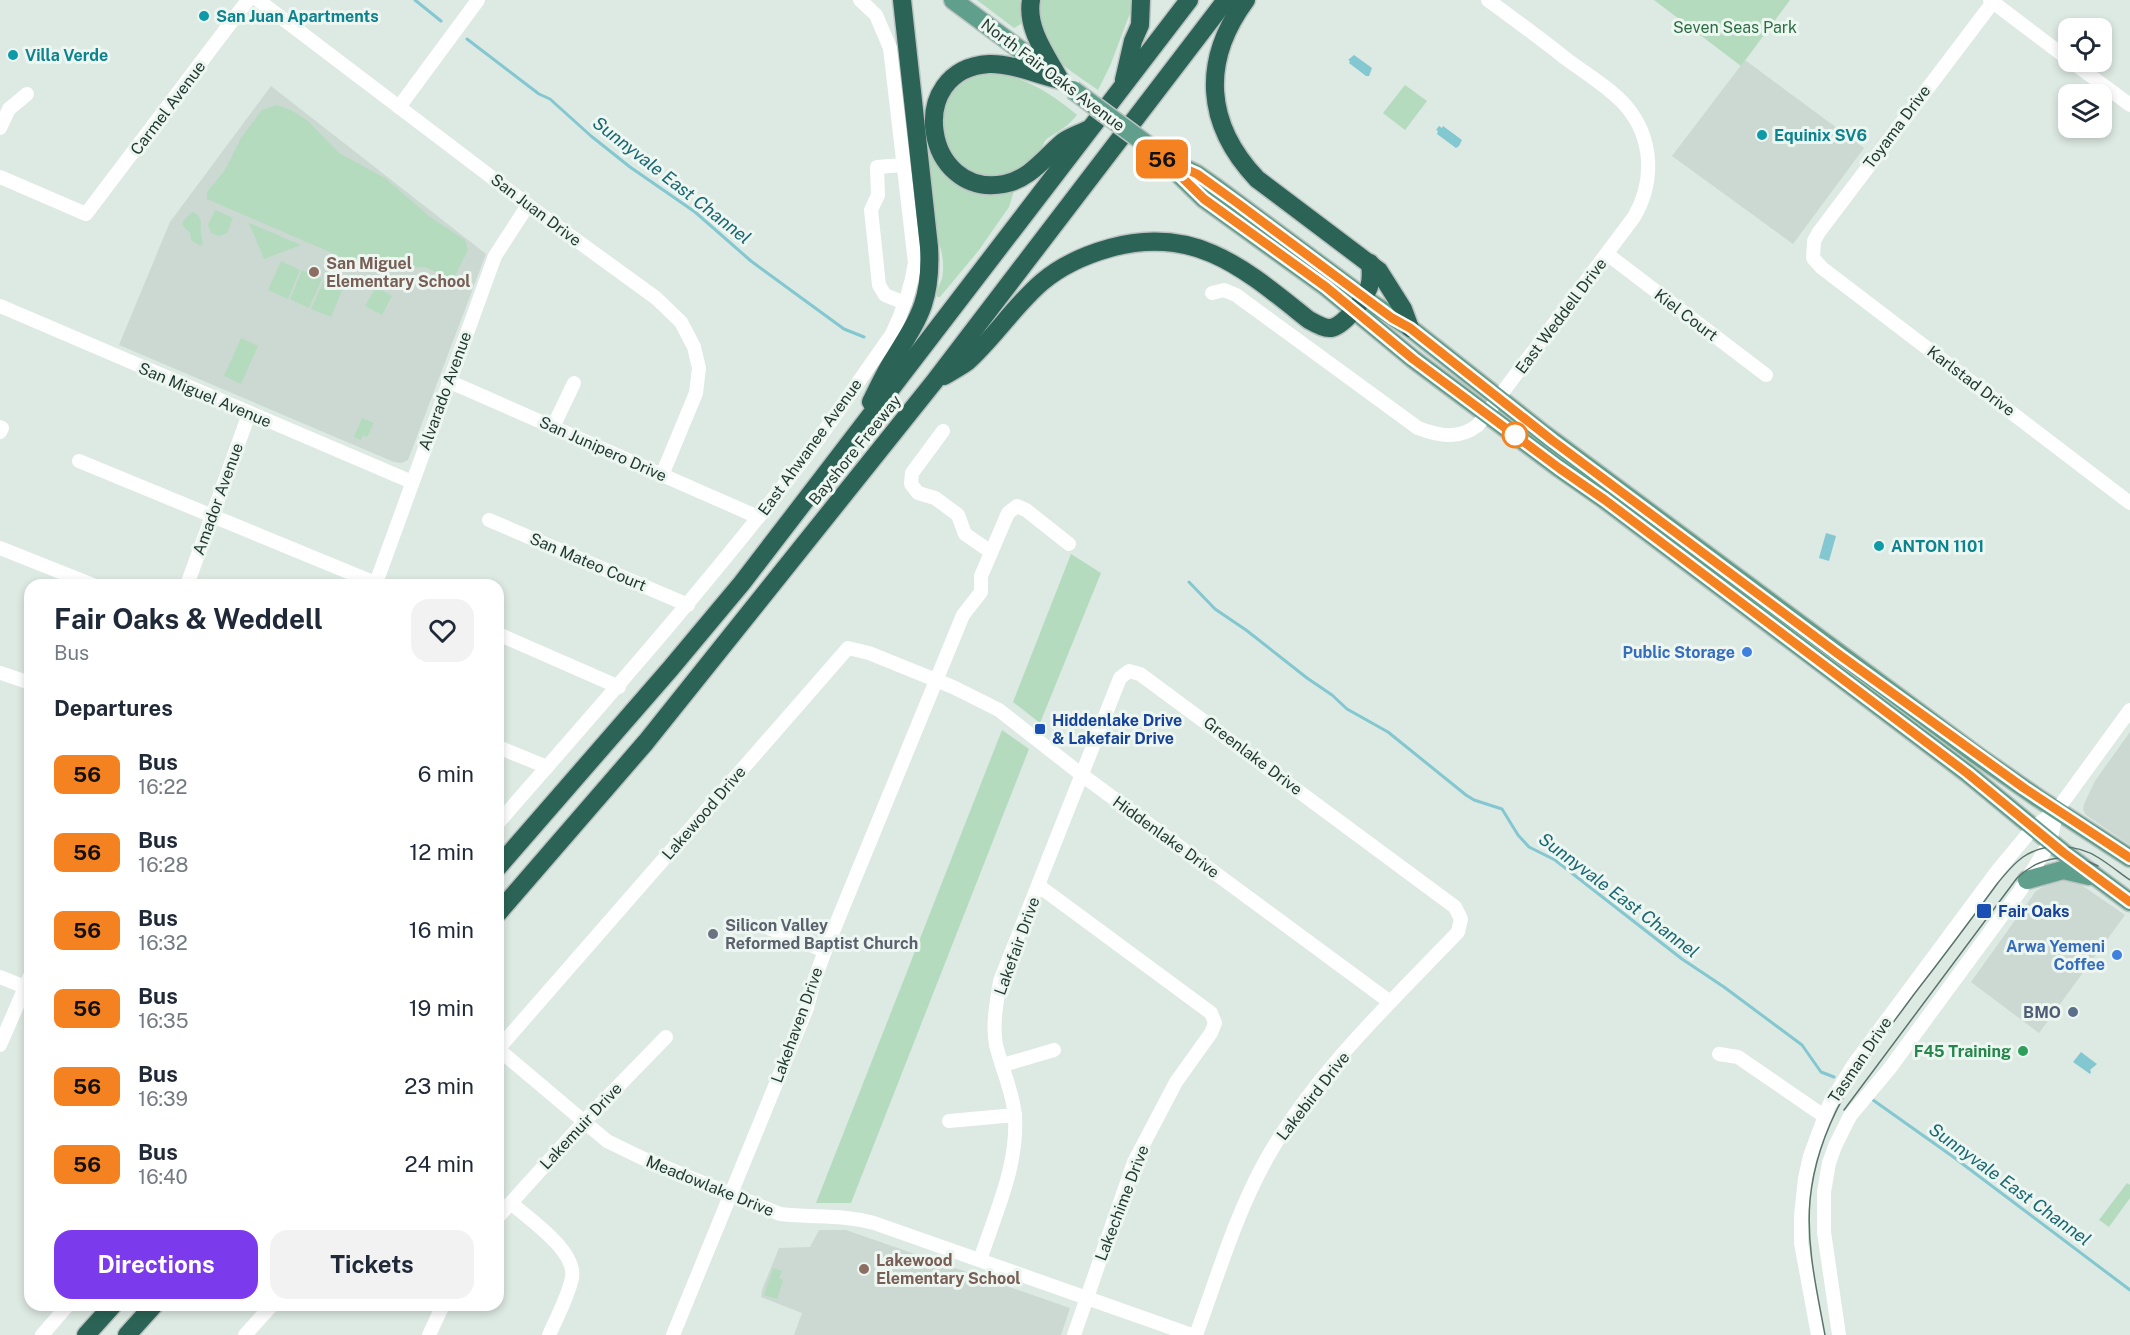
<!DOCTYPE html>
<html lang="en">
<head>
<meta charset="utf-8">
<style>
  :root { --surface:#fff; --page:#f2f2f3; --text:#1f2937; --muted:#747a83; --accent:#7c3aed }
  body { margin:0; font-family:"Public Sans",sans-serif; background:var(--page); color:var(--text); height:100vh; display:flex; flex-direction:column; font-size:22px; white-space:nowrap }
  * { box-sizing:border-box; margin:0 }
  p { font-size:20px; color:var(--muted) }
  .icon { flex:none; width:33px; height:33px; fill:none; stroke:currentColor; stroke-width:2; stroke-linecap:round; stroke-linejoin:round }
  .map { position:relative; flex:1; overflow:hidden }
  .side { position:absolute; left:24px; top:579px; width:480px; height:732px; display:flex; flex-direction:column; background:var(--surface); border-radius:18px; box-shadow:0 3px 9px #0003 }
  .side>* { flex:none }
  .badge { padding:0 12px; border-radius:9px; font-size:21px; line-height:39px }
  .fabs { position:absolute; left:2058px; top:18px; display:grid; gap:12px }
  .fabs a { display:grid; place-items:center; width:54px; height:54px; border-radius:12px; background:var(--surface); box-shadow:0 3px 9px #0003; font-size:30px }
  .map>.badge { position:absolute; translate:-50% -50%; box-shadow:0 0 0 3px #fff }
  h2 { padding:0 30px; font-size:22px; line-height:54px }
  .round { display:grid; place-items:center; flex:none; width:63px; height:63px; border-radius:18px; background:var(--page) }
  .summary { display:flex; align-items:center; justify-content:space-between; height:102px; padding:0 30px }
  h1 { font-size:28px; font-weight:700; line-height:45px }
  .cta { display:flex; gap:12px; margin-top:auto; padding:12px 30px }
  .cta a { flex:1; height:69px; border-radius:18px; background:var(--accent); color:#fff; font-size:24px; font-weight:700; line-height:69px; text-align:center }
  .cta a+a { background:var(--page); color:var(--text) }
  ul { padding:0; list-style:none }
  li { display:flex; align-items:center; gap:18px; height:78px; padding:0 30px }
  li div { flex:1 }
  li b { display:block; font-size:22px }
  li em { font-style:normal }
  li .badge { min-width:66px; font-weight:700; text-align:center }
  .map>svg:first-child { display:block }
</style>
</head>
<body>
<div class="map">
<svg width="2130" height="1335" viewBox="0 0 2130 1335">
  <rect width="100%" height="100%" fill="#dde9e3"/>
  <g fill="#cbd9d2">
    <path d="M1745,60L1864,148L1793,244L1672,156Z"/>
    <path d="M271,86L486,254L408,460L402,463L394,462L119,345L170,222Z"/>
    <path d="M2130,732V845L2086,815L2083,810L2084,804L2095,781Z"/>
    <path d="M2057,878L2080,884L2125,915L2039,1033L1971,982L2036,891Z"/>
    <path d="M819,1230H846L1070,1308L1061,1335H794L802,1313L761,1297L762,1290L779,1248L810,1247Z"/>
  </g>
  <g fill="#b5dbbe">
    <path d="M977,0H1020L1021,24L1014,28Z"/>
    <path d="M1036,0H1135L1110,66L1098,90C1079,76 1051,61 1042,38C1038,27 1038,12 1036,0Z"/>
    <path d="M1654,0H1790L1741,66Z"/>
    <path d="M998,72C1030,81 1052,94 1077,115C1067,127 1061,130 1048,138C1043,141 1043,148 1040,153C1031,164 1014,173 1001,176C978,182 949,161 943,139C942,135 943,130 943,126C943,90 964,74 998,72Z"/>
    <path d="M1405,85L1427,101L1405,130L1383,113Z"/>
    <path d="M277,105L291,110L307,120L339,153L385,178L430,217L465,240L468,250L452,282H445L438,273L425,267L404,268L391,264L385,276L207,199V192L225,170L241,138L262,110Z"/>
    <path d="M929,143L932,146L942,165L1015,188L1009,207L979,250L940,297H937C936,289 940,285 942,278C945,265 942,245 934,233L926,144Z"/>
    <path d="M215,210L233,218L227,233L219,236L211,233L208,225Z"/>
    <path d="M192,212C204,216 200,223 201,233C201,236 202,239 203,243L200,246L191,240L190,233L182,225L183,221Z"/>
    <path d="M249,223L301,245L264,259Z"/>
    <path d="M281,261L300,270L288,299L268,290Z"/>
    <path d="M302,270L322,279L309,308L290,299Z"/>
    <path d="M324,280L343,288L331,317L311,309Z"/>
    <path d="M376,287L392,296L382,315L365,306Z"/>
    <path d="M241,338L258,346L241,384L224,376Z"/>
    <path d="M362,418L374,423L367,437L363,435L361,440L354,437Z"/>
    <path d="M1071,554L1101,573L1040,723L1013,702Z"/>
    <path d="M1002,730L1029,749L851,1203H816Z"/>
    <path d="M2127,1183L2130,1185V1198L2109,1227L2099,1220Z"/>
    <path d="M773,1268L782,1271L779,1278L783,1280L777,1299L764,1295Z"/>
  </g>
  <g fill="#83c7d0">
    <path d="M1354,55L1372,68L1369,76H1366L1349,63L1350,61L1348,60Z"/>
    <path d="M1439,126L1442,128L1443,126L1462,140L1459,146L1456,148L1437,134L1438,131L1436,130Z"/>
    <path d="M1826,533L1836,536L1829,561L1819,558Z"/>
    <path d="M2081,1052L2097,1064L2090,1070L2091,1072L2090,1074L2073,1062Z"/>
  </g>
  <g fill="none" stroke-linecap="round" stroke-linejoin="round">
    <g stroke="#83c7d0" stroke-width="3">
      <path d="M415,0L441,21"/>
      <path d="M467,39L539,94L550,99L591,136L630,167L695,212L751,261L796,294L844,329L864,337"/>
      <path d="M1189,582L1215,609L1246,630L1307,678L1332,695L1347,709L1388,732L1466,795L1474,800L1502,809L1518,835L1529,847L1555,860L1682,959L1724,987L1802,1045L1821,1072L1834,1077"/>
      <path d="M1873,1100L1952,1156L2130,1290"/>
    </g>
    <defs>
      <g id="major">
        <path d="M953,0L1058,78"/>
        <path d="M1153,149L1204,199L1326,287L1413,359L1559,468L1605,500L1967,773L2064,853L2130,902"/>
        <path d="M1174,163L1197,174L1214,186L1370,302L1410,328L1544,434L1975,754L2038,798L2130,858"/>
        <path d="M2027,880L2063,870L2089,876"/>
      </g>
      <g id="highway">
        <path d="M1031,0C1026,29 1047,56 1060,80"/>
        <path d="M1246,0C1201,61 1205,124 1257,179L1379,271L1403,309L1410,328"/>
        <path d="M1060,80C1038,75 1011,63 989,64C904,69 924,199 1004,184C1030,179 1044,158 1063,142C1069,137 1079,134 1087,130"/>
        <path d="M1124,80L1133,41L1140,25L1141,0"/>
        <path d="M944,376C951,372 960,367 967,362C994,338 1014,306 1042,282C1062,265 1085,255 1110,248C1196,224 1246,270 1309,320C1315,323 1324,329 1331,328C1344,326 1365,298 1369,287C1372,279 1371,271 1370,263"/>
        <path d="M871,402C877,390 883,377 890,365C918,319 932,303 929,247L902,0"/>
        <path d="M498,867L671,668L742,583L1189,0"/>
        <path d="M498,913L646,742L934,382L1226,0"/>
        <path d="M86,1335L113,1305"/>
        <path d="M127,1335L154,1305"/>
      </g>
    </defs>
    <use href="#major" stroke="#bcc3c1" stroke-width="21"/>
    <use href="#highway" stroke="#bcc3c1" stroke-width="21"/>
    <g stroke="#fff" stroke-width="14">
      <path d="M258,0L528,205L656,298L681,322L694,347L699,368L696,393L662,475"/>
      <path d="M1990,0L2068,59"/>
      <path d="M1993,2L1819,232L1814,241L1813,258L1822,268L2130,503"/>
      <path d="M2072,62L2130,105"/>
      <path d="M399,107L478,0"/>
      <path d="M0,128L9,109L27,94"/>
      <path d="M903,165L877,167L878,195L871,210L879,285L885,295L905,303"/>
      <path d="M0,177L86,214L248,0"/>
      <path d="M1607,254L1766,375"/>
      <path d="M1212,293L1224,290L1236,295L1418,428C1439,436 1459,440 1478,425L1634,217C1655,181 1653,138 1626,106C1609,87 1585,73 1565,58C1540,38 1514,19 1488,0"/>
      <path d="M0,306L412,482"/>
      <path d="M448,381L758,517"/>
      <path d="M0,427L2,428L0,432"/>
      <path d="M553,427L574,383"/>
      <path d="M943,431L912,473L911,484L918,493L935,498L958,515L965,534L991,552"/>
      <path d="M79,461L380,585"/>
      <path d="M489,520L688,605"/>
      <path d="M0,548L93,585"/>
      <path d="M376,583L495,256L528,205"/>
      <path d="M187,585L249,414"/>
      <path d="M498,634L619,687"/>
      <path d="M1,673L30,683"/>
      <path d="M498,747L547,767"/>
      <path d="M498,823C601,705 705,588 800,464C832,422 861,377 892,334C903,311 911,288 915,263L890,48L876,15L860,0"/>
      <path d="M1039,886L1211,1013L1215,1023L1211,1033L1176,1082L1134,1162L1074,1335"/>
      <path d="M764,926L825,951"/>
      <path d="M0,977L30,989"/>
      <path d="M0,1045L30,976"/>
      <path d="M498,1049L848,648L869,653L953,687L999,710L1082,775L1390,1002"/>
      <path d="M498,1049L607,1141L642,1158L780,1214C814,1218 841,1214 874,1223L1192,1335"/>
      <path d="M1719,1054L1738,1057L1824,1116"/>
      <path d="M1003,1065L1054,1050"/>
      <path d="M949,1121L1015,1115"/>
      <path d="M511,1203C529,1219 577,1251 572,1278C568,1297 557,1317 549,1335"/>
      <path d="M498,1217L593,1112L666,1037"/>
      <path d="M980,1260C995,1214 1018,1166 1015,1117C1013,1091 1002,1070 996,1045C992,1024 997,1001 1000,981L1120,678L1129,671L1140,674L1455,907L1461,919L1458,932C1391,1002 1315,1073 1267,1158C1236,1213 1218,1275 1196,1335"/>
      <path d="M42,1335L68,1305"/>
      <path d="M245,1335L272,1305"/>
      <path d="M429,1335L443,1305"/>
      <path d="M673,1335L807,1008L815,978L825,951L963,615L981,592V576L1008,513L1017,506L1026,510L1069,544"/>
      <path d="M1818,1335L1801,1243V1216L1805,1178L1810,1156L1829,1105L1854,1064L1998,870L2033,828L2057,810L2130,710"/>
      <path d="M1839,1335L1824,1232V1192L1829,1163L1835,1146L1850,1116L1890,1068L2020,891L2050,842L2057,810"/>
    </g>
    <use href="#major" stroke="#619f8d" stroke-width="18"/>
    <use href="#highway" stroke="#2b6456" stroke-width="18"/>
    <g stroke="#59746c" stroke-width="1.5">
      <path d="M1844,1110L2017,878C2040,856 2069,852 2098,866"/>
      <path d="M1825,1335C1817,1291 1806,1246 1810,1200C1818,1117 1867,1058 1915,993C1943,957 1970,921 1997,884C2005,874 2013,864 2023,857C2045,842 2078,844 2099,858C2110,865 2120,873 2130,880"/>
    </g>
    <defs>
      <path id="major-bridge" d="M1073,90L1153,149"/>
    </defs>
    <use href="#major-bridge" stroke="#bcc3c1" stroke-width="21" stroke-linecap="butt"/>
    <use href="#major-bridge" stroke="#619f8d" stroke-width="18"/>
  </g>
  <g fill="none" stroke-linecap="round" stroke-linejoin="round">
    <defs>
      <path id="line" d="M2130,858L2024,788L1841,656L1553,441L1410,328L1392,318L1236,202L1197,174L1179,166L1153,149L1204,199L1326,287L1413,359L1559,468L1605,500L1967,773L2064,853L2130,902"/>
    </defs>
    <use href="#line" stroke="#fff" stroke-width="14"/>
    <use href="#line" stroke="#f58220" stroke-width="9"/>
  </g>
  <g fill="#0f9aa8" stroke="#edf6f1" stroke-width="2">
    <circle cx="204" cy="16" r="6"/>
    <circle cx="13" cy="55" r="6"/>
    <circle cx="1762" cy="135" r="6"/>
    <circle cx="1879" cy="546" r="6"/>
  </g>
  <g fill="#8d6e63" stroke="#edf6f1" stroke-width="2">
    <circle cx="314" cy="272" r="6"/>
    <circle cx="864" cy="1269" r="6"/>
  </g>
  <circle fill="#fff" stroke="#f58220" stroke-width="3" cx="1515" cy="435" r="12"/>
  <g fill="#3f7fe0" stroke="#edf6f1" stroke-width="2">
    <circle cx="1747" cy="652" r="6"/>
    <circle cx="2117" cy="955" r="6"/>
  </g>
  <g fill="#1a4fb4" stroke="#edf6f1" stroke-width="2">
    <rect x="1034" y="723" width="12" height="12" rx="3"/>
    <rect x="1976" y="903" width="16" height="16" rx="3"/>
  </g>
  <circle fill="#6b7280" stroke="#edf6f1" stroke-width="2" cx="713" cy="934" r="6"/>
  <circle fill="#5c6f8a" stroke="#edf6f1" stroke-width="2" cx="2073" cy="1012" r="6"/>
  <circle fill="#2e9e5b" stroke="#edf6f1" stroke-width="2" cx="2023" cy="1051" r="6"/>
  <g text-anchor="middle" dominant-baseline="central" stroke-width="6" stroke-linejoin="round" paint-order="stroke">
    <g font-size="16" font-weight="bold" fill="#0d838f" stroke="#edf6f1" text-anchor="start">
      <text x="216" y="16">San Juan Apartments</text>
      <text x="25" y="55">Villa Verde</text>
      <text x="1774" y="135">Equinix SV6</text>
      <text x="1891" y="546">ANTON 1101</text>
    </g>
    <g font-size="16" fill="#296f42" stroke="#edf6f1">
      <text x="1735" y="27">Seven Seas Park</text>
    </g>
    <g font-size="16" fill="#1f3830" stroke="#edf6f1">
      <text transform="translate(1053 75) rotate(37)">North Fair Oaks Avenue</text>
      <text transform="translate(168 108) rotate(-53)">Carmel Avenue</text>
      <text transform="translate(1897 127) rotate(-53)">Toyama Drive</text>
      <text transform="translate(536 210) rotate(37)">San Juan Drive</text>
      <text transform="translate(1686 315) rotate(37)">Kiel Court</text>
      <text transform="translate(1561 316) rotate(-53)">East Weddell Drive</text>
      <text transform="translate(1971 381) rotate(37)">Karlstad Drive</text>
      <text transform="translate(445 391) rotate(-70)">Alvarado Avenue</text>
      <text transform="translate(205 395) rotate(23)">San Miguel Avenue</text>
      <text transform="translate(810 447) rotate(-54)">East Ahwanee Avenue</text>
      <text transform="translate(603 449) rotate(24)">San Junipero Drive</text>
      <text transform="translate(855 450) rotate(-51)">Bayshore Freeway</text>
      <text transform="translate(218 499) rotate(-70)">Amador Avenue</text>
      <text transform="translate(588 562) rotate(23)">San Mateo Court</text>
      <text transform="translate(1253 756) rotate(37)">Greenlake Drive</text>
      <text transform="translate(704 813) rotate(-49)">Lakewood Drive</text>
      <text transform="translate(1166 837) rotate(36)">Hiddenlake Drive</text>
      <text transform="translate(1017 946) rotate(-70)">Lakefair Drive</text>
      <text transform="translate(797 1025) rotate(-70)">Lakehaven Drive</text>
      <text transform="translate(1860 1060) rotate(-56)">Tasman Drive</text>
      <text transform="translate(1313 1096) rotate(-52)">Lakebird Drive</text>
      <text transform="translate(581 1126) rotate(-47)">Lakemuir Drive</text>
      <text transform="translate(710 1186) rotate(22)">Meadowlake Drive</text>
      <text transform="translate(1122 1203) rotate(-69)">Lakechime Drive</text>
    </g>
    <g font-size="16" font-weight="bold" fill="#785e54" stroke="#edf6f1" text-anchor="start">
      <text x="326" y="263">San Miguel<tspan x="326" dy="18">Elementary School</tspan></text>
      <text x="876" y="1260">Lakewood<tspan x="876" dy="18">Elementary School</tspan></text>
    </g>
    <g font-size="16" font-weight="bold" fill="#366cbe" stroke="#edf6f1" text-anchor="end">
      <text x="1735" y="652">Public Storage</text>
      <text x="2105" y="946">Arwa Yemeni<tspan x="2105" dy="18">Coffee</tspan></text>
    </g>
    <g font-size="16" font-weight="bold" fill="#164399" stroke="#edf6f1" text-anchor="start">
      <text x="1052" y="720">Hiddenlake Drive<tspan x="1052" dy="18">&amp; Lakefair Drive</tspan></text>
      <text x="1998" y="911">Fair Oaks</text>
    </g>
    <g font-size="16" font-weight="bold" fill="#5b616d" stroke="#edf6f1" text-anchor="start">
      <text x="725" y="925">Silicon Valley<tspan x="725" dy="18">Reformed Baptist Church</tspan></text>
    </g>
    <g font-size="16" font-weight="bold" fill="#4e5e75" stroke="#edf6f1" text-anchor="end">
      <text x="2061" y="1012">BMO</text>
    </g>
    <g font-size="16" font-weight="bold" fill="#27864d" stroke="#edf6f1" text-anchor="end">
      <text x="2011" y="1051">F45 Training</text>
    </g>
    <g font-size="18" font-style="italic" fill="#196773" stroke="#edf6f1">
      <text transform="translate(672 180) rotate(38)">Sunnyvale East Channel</text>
      <text transform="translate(1619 895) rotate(37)">Sunnyvale East Channel</text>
      <text transform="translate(2010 1184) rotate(36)">Sunnyvale East Channel</text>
    </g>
  </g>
</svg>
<div class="fabs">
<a><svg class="icon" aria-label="locate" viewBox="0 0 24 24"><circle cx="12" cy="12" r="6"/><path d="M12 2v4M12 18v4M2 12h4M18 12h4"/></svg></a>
<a><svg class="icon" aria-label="layers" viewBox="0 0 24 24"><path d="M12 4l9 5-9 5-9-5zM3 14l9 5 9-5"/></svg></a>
</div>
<b class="badge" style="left:1162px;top:159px;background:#f58220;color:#111">56</b>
<section class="side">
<div class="summary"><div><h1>Fair Oaks &amp; Weddell</h1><p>Bus</p></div><a class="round"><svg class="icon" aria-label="heart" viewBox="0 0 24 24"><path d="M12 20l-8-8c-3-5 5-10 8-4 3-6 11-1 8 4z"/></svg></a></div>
<h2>Departures</h2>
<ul>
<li><span class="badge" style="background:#f58220;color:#111">56</span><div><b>Bus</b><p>16:22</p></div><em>6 min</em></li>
<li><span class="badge" style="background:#f58220;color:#111">56</span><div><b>Bus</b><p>16:28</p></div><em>12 min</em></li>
<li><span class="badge" style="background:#f58220;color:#111">56</span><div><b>Bus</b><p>16:32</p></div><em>16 min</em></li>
<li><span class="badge" style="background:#f58220;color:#111">56</span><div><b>Bus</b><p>16:35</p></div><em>19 min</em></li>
<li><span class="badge" style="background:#f58220;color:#111">56</span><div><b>Bus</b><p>16:39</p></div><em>23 min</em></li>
<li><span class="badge" style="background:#f58220;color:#111">56</span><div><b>Bus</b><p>16:40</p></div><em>24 min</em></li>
</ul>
<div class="cta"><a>Directions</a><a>Tickets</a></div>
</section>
</div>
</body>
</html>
